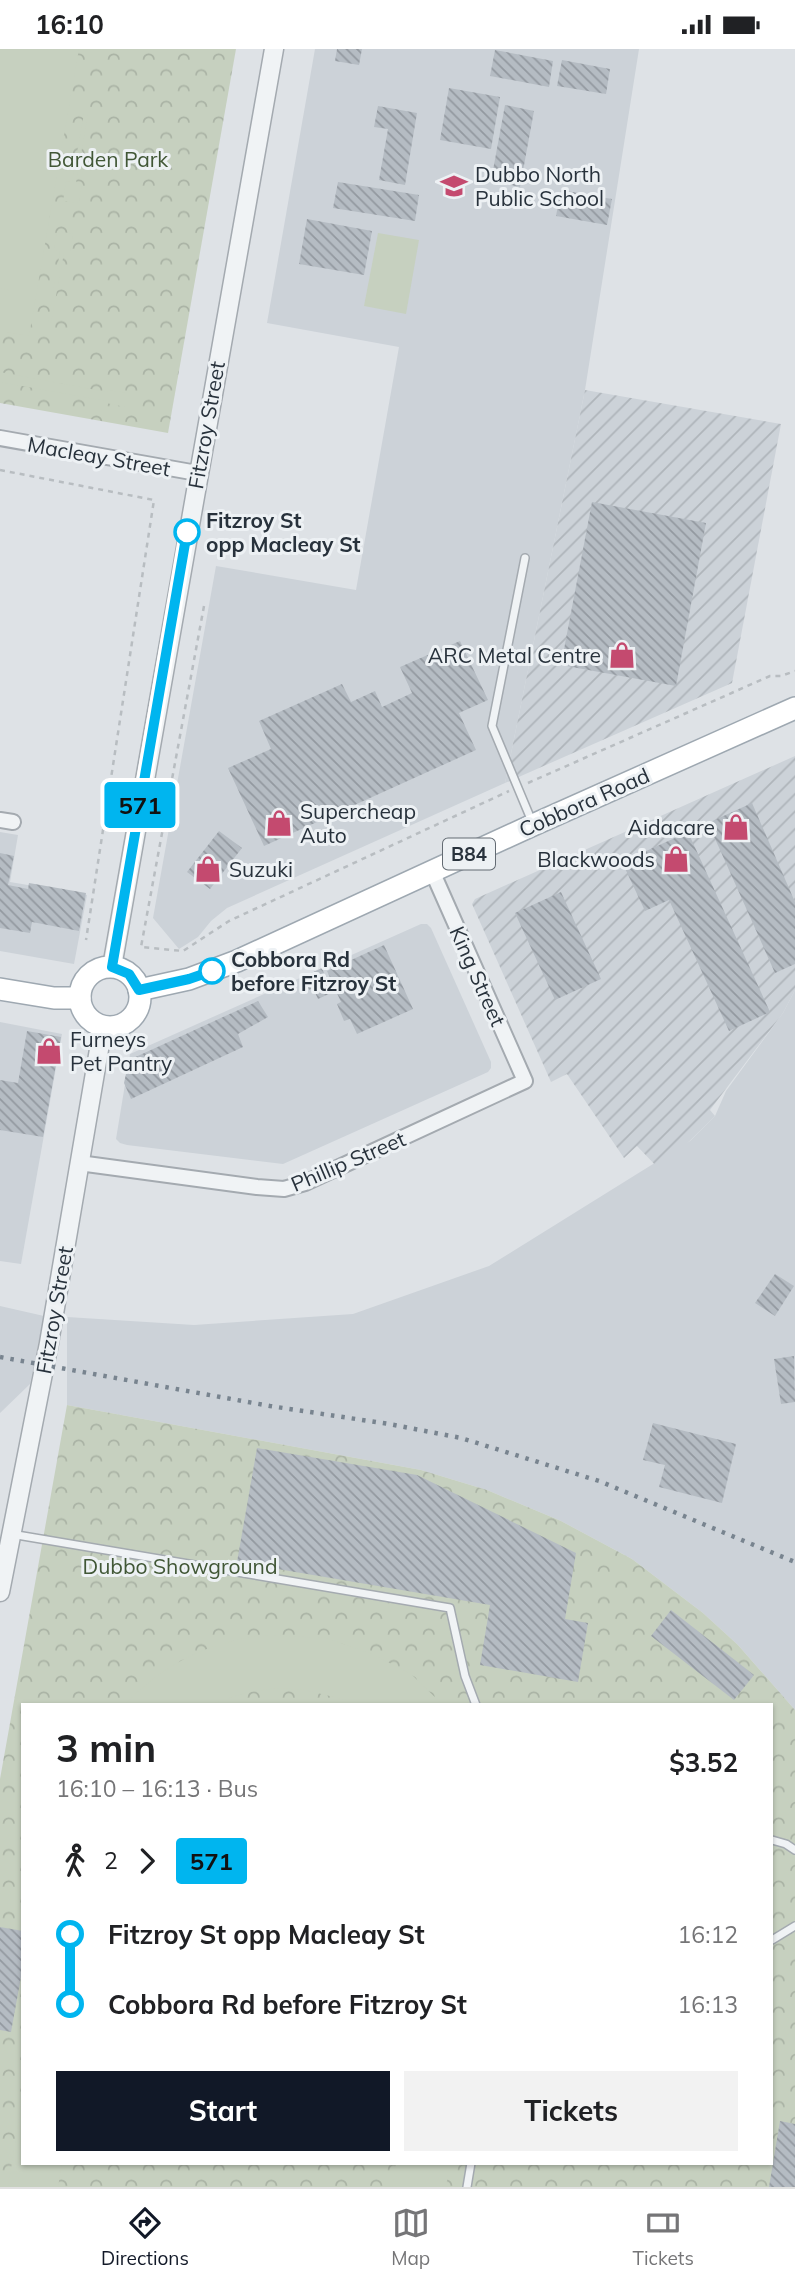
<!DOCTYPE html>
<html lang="en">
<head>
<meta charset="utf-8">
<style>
  :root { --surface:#fff; --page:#f2f2f2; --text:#202124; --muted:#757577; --line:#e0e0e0; --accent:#111827 }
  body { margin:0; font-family:Mulish,sans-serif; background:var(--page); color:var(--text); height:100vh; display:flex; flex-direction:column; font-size:26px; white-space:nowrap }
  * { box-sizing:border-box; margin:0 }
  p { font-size:23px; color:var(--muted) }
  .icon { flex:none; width:38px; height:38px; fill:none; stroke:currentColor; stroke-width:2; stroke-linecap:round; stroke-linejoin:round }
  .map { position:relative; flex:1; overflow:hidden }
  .panel { position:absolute; left:21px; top:1654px; width:752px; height:462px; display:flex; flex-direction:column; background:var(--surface); border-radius:0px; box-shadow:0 2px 5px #0004 }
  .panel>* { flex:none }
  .badge { padding:0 14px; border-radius:5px; font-size:24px; line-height:46px }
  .map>.badge { position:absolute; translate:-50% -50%; box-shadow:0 0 0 4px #fff }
  .legs { display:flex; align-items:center; gap:10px; height:77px; padding:0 35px; font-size:23px }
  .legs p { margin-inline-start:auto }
  .headline { display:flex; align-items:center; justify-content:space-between; height:119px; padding:0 35px }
  h1 { font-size:38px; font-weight:700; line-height:52px }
  .primary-button { display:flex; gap:14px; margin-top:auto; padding:14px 35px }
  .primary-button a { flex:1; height:80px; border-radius:0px; background:var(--accent); color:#fff; font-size:28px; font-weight:700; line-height:80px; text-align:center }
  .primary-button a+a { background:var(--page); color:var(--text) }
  ul { padding:0 35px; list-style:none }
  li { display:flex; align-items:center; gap:24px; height:70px; font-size:26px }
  li i { display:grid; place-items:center; width:10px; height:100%; margin:0 9px; background:currentColor }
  li i::after { content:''; width:18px; height:18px; margin:-9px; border:5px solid; border-radius:50%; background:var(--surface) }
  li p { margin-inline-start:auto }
  li:first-child i { background:linear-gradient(#0000 50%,currentColor 0) }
  li:last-child i { background:linear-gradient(currentColor 50%,#0000 0) }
  .status { display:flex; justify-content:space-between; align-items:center; height:49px; padding:0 35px; background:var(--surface); direction:ltr }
  .status svg { height:19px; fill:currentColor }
  .dock { display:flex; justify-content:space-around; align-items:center; height:98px; border-top:2px solid var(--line); background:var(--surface); font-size:19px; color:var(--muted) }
  .dock a { display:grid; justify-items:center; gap:4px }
  .dock .current { color:var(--accent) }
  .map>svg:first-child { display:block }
</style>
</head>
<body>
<div class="status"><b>16:10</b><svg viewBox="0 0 49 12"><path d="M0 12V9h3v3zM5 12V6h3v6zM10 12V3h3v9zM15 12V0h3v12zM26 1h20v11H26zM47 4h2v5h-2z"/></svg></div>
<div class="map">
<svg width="795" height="2138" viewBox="0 0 795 2138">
  <defs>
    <pattern id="industrial-furrows" width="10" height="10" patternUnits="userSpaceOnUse" patternTransform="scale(1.75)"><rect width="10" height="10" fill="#ccd2d8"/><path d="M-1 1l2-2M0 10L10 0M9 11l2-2" fill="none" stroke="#afb5ba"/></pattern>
    <pattern id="park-crowns" width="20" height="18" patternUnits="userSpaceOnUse" patternTransform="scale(1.75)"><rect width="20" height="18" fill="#c6d0bf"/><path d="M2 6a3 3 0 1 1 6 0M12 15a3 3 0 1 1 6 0" fill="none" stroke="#aab3a5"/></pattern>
    <pattern id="building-back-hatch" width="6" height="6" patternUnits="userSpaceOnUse" patternTransform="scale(1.75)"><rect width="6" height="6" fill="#b5bcc3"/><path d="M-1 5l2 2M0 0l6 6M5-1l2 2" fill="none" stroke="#9399a0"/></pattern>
  </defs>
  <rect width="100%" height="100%" fill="#dee2e6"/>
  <g fill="#ccd2d8">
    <path d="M315,0H639L585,341L505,734L227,859L211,872L198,888L179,900L153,869L216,517L356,541L399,298L267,274Z"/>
    <path d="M0,783L18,786L10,833L87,846L74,915L0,902Z"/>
    <path d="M421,875H427L431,879L491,1013V1019L488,1023L283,1115L127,1096L120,1094L116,1090L130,1005Z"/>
    <path d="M795,941V1661L738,1596L703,1564L632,1510L561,1472L487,1441L421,1421L67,1356V1268L194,1276L353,1265L489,1217L690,1092L715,1067L726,1042L783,964Z"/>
    <path d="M0,973L62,985L21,1215L0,1212Z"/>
    <path d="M0,1257L44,1267L30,1335L0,1364Z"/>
  </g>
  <g fill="url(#industrial-furrows)">
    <path d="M585,341L781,375L732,634L505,734Z"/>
    <path d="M795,707V941L783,964L710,1061L715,1067L660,1121L637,1097L624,1109L567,1025L551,1033L472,855L475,850Z"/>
  </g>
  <g fill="url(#park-crowns)" fill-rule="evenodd">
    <path d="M0,0H236L168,384L0,354Z"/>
    <path d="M67,1356L421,1421L487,1441L561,1472L632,1510L703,1564L738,1596L795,1661V2138H0V1730ZM23,1656H772V2114H23Z"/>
  </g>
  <g fill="#c6d0bf">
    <path d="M0,0H79L29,287L5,283L0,288V255L9,241L0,239Z"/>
    <path d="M84,64L88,65L76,134L82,135L79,154L63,152L66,132L72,133Z"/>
    <path d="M57,182L73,185L70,204H64L51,274L48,273L60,203L54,201Z"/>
    <path d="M378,184L419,191L406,265L364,257Z"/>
    <path d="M0,323L107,343L108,341L127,344L125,358L106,354V352L0,333Z"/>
    <path d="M261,1586L326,1589L372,1605L411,1625L442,1655H354L346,1651L305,1641L277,1639L248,1643L211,1655H125C166,1614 202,1596 261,1586Z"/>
    <path d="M23,2044V2114H62L58,2138H8Z"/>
    <path d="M396,2114H450L446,2138H392Z"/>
  </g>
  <g fill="url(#building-back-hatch)">
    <path d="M337,0H362L359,16L335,12Z"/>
    <path d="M495,1L553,12L549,38L490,27Z"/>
    <path d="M562,11L610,20L606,45L557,37Z"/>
    <path d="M449,39L500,48L491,100L440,91Z"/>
    <path d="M505,56L534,62L520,138L491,132Z"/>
    <path d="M378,57L417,64L405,136L379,131L388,80L374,78Z"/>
    <path d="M338,133L419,146L415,172L333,159Z"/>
    <path d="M561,141L612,150L607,176L556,167Z"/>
    <path d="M307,170L372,182L364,226L299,215Z"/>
    <path d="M592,453L706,474L676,637L561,616Z"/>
    <path d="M460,592L488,651L459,664L476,701L264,797L228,719L271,700L259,672L342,635L351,653L375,642L382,658L412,644L400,618Z"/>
    <path d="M752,754L795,853V915L775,924L708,774Z"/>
    <path d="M219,782L242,799L210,840L187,823Z"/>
    <path d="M688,783L770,963L729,982L669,851L645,862L622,813Z"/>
    <path d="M0,804L14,807L8,836L28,840L29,834L86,844L79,882L32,873L30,884L0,879Z"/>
    <path d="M561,843L601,930L555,951L515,864Z"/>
    <path d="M384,896L413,960L357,985L350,970L344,972L337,955L341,953L327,922Z"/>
    <path d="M322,919L331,944L318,950L313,939L309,941L303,928Z"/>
    <path d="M258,952L268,968L238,985L243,998L131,1050L124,1034L129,1011Z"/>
    <path d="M27,982L61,988L43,1088L0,1081V1031L18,1034Z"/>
    <path d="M775,1225L794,1237L775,1267L755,1254Z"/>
    <path d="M794,1307L795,1353L781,1355L774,1310Z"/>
    <path d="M653,1374L736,1395L722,1454L659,1438L665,1416L643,1411Z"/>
    <path d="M257,1399L417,1426L576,1504L565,1570L588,1574L578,1633L480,1616L490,1556L237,1513Z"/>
    <path d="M671,1561L754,1626L734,1651L651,1587Z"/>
    <path d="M0,1878L23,1882V1917L11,1983L0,1981Z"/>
    <path d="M780,2072L795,2075V2138H769Z"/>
  </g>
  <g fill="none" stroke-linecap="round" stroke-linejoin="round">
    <defs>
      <g id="service">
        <path d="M525,509L492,677L533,775"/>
        <path d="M11,1485L450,1559L465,1627L476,1656"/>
        <path d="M772,1791L786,1795L795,1801"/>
        <path d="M772,1891L795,1877"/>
        <path d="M467,2138L471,2114"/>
      </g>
      <g id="minor">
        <path d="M0,389L197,424"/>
        <path d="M0,771L13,773"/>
        <path d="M79,1114L257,1138L284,1140L305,1134L525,1032L432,822"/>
      </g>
      <g id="tertiary">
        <path d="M112,918L274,0"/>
        <path d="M0,1543L49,1294L103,977"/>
      </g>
      <g id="primary">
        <circle cx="110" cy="948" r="30"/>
        <path d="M0,940L54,949H80"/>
        <path d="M139,941L189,930L237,912L533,776L795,659"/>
      </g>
    </defs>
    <use href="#service" stroke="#a4aab0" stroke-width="10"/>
    <use href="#minor" stroke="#a4aab0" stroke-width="18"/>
    <use href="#tertiary" stroke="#a4aab0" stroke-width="21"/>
    <use href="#primary" stroke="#9ea8b1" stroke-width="24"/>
    <g stroke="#b8bdc1" stroke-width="2.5" stroke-dasharray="5 5" stroke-linecap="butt">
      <path d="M0,421L154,451L86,891"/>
      <path d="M204,557L141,898L183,902L229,872L509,742"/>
      <path d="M528,734L770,627H781L795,622"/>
    </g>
    <use href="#service" stroke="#f0f3f5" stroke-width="7"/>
    <use href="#minor" stroke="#f0f3f5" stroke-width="14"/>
    <use href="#tertiary" stroke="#f0f3f5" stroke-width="18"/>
    <use href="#primary" stroke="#fff" stroke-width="21"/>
    <path stroke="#78848f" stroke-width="4.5" stroke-dasharray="3.5 7" stroke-linecap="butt" d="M0,1308L270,1357L389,1375L461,1389L599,1432L795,1513"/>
  </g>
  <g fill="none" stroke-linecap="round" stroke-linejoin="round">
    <defs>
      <path id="line-1" d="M187,483L112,918L129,925L139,941L189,930L212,922"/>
    </defs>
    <use href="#line-1" stroke="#fff" stroke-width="16"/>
    <use href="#line-1" stroke="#00b5ef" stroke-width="10"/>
  </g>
  <defs>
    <symbol id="school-bare" viewBox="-9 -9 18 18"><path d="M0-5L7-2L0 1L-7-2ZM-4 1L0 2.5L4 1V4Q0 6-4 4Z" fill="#c44a6f" stroke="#edf1f4" stroke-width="2.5" paint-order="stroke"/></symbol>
    <symbol id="shop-bare" viewBox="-9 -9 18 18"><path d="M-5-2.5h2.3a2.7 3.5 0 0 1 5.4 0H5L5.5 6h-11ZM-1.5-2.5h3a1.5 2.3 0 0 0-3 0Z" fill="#c44a6f" stroke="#edf1f4" stroke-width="2.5" paint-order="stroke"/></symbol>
  </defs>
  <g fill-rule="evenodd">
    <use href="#school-bare" x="435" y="118" width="38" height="38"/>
    <use href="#shop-bare" x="603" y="587" width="38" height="38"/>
    <use href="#shop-bare" x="260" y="755" width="38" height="38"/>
    <use href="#shop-bare" x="717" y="759" width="38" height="38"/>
    <use href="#shop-bare" x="657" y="791" width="38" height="38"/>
    <use href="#shop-bare" x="189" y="801" width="38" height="38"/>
    <use href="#shop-bare" x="30" y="983" width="38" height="38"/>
  </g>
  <g fill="#fff" stroke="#00b5ef" stroke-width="3.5">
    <circle cx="187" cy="483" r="12"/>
    <circle cx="212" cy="922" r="12"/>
  </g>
  <g text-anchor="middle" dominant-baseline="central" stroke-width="6" stroke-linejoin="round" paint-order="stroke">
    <rect fill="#edf1f4" stroke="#636b73" stroke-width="2" x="443" y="789.5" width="52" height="31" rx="5"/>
    <g font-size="19" font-weight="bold" fill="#28323c">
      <text x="469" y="805">B84</text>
    </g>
    <g font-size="21" fill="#415736" stroke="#edf1f4">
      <text x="108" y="110">Barden Park</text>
      <text x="180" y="1517">Dubbo Showground</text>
    </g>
    <g font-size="21" fill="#28323c" stroke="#edf1f4" text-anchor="start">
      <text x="475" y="125">Dubbo North<tspan x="475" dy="24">Public School</tspan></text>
      <text x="601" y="606" text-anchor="end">ARC Metal Centre</text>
      <text x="300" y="762">Supercheap<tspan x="300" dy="24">Auto</tspan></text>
      <text x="715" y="778" text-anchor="end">Aidacare</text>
      <text x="655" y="810" text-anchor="end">Blackwoods</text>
      <text x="229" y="820">Suzuki</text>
      <text x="70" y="990">Furneys<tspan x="70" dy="24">Pet Pantry</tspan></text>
    </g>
    <g font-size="21" fill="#28323c" stroke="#edf1f4">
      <text transform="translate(206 376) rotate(-80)">Fitzroy Street</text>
      <text transform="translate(99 407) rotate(10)">Macleay Street</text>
      <text transform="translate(584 753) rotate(-24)">Cobbora Road</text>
      <text transform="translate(478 927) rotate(66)">King Street</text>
      <text transform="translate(348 1112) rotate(-23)">Phillip Street</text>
      <text transform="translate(54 1261) rotate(-80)">Fitzroy Street</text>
    </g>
    <g font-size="21" font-weight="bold" fill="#28323c" stroke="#edf1f4" text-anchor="start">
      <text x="206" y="471">Fitzroy St<tspan x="206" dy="24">opp Macleay St</tspan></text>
      <text x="231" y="910">Cobbora Rd<tspan x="231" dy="24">before Fitzroy St</tspan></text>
    </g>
  </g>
</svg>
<b class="badge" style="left:140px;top:756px;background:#00b5ef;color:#111">571</b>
<section class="panel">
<div class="headline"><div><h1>3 min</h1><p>16:10 – 16:13 · Bus</p></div><b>$3.52</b></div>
<div class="legs"><svg class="icon" aria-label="walk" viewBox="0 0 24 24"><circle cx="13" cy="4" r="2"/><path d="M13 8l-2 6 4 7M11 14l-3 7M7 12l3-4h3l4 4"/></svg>2<svg class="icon" aria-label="forward" viewBox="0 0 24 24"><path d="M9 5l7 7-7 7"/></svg><b class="badge" style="background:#00b5ef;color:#111">571</b></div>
<ul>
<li><i style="color:#00b5ef"></i><b>Fitzroy St opp Macleay St</b><p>16:12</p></li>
<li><i style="color:#00b5ef"></i><b>Cobbora Rd before Fitzroy St</b><p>16:13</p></li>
</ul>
<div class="primary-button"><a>Start</a><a>Tickets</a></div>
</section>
</div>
<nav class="dock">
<a class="current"><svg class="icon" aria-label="directions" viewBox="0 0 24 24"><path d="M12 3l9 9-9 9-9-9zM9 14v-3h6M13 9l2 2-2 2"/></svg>Directions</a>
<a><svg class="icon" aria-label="map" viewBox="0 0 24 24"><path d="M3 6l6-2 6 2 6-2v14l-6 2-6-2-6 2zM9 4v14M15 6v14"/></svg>Map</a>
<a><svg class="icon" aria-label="tickets" viewBox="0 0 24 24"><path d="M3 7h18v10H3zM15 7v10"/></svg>Tickets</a>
</nav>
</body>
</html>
